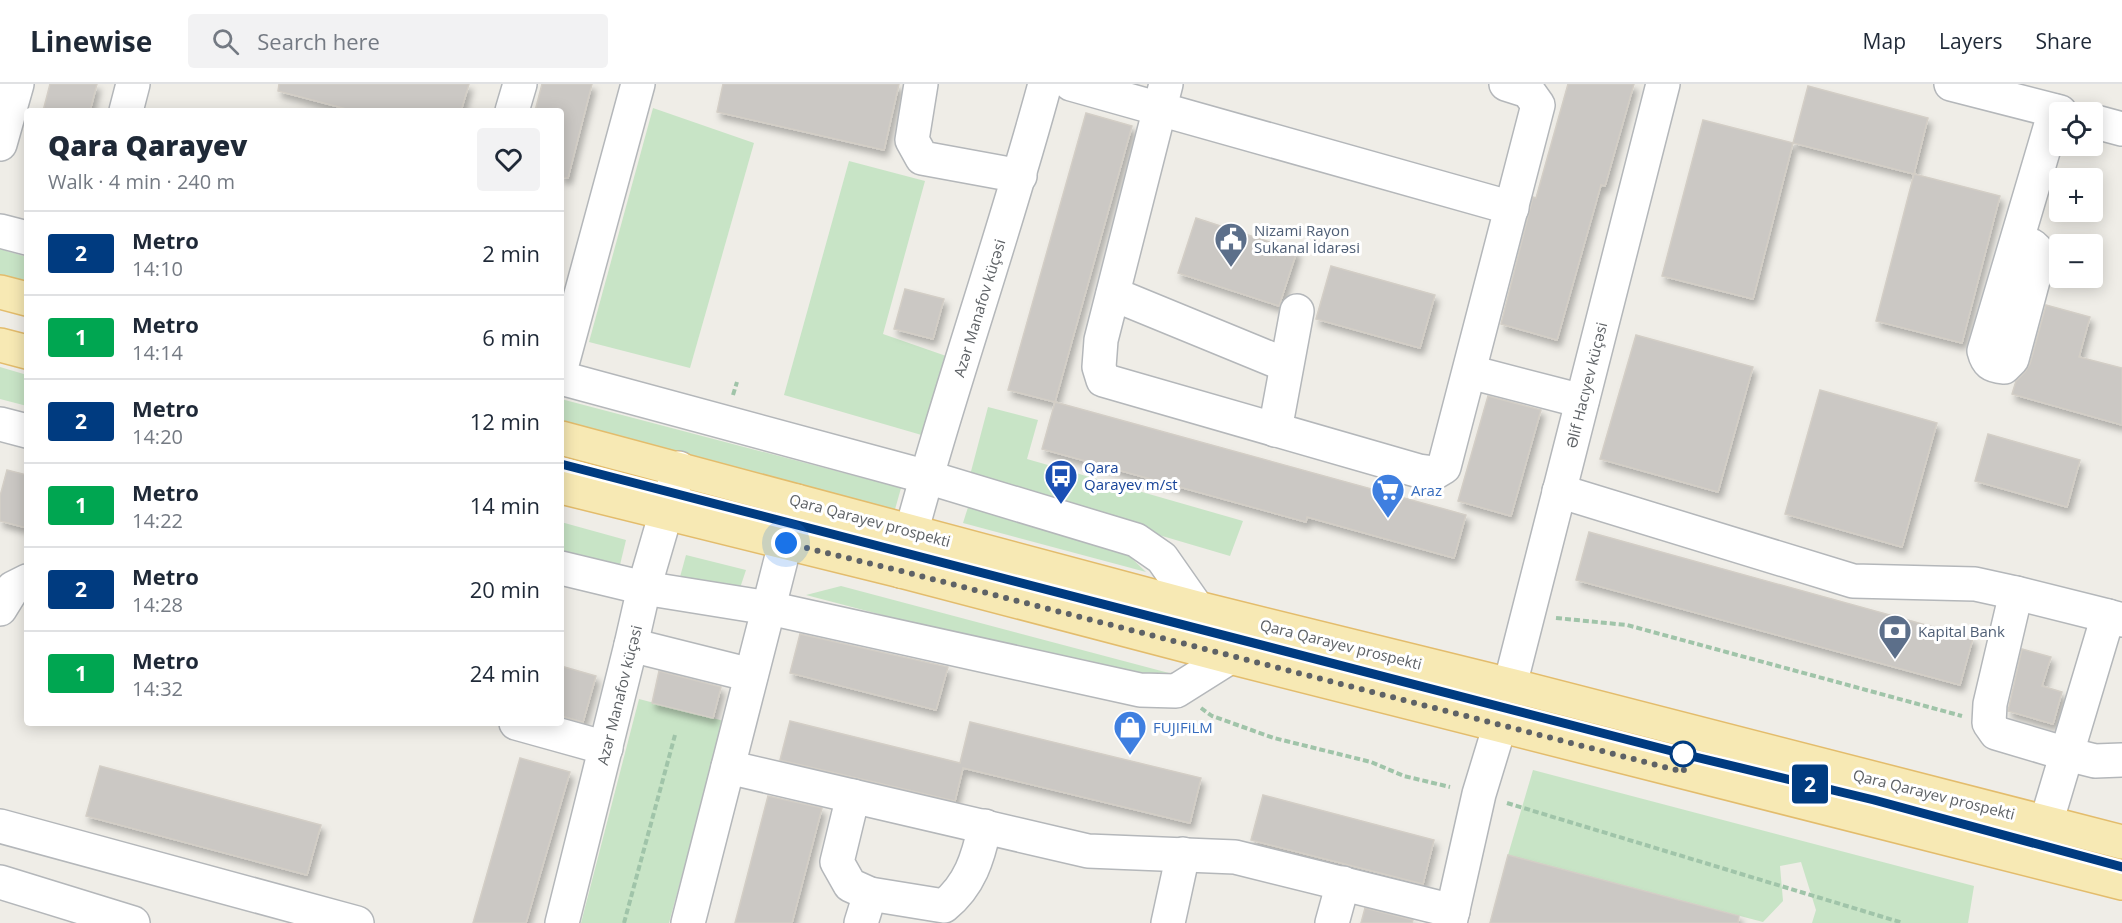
<!DOCTYPE html>
<html lang="en">
<head>
<meta charset="utf-8">
<style>
  :root { --surface:#fff; --page:#f2f2f3; --text:#1f2937; --muted:#747a83; --line:#e0e1e3 }
  body { margin:0; font-family:"Open Sans",sans-serif; background:var(--page); color:var(--text); height:100vh; display:flex; flex-direction:column; font-size:22px; white-space:nowrap }
  * { box-sizing:border-box; margin:0 }
  p { font-size:20px; color:var(--muted) }
  .icon { flex:none; width:33px; height:33px; fill:none; stroke:currentColor; stroke-width:2; stroke-linecap:round; stroke-linejoin:round }
  .map { position:relative; flex:1; overflow:hidden }
  .sheet { position:absolute; left:24px; top:24px; width:540px; height:618px; display:flex; flex-direction:column; background:var(--surface); border-radius:6px; box-shadow:0 3px 15px #0003 }
  .sheet>* { flex:none }
  .badge { padding:0 12px; border-radius:4px; font-size:21px; line-height:39px }
  .fabs { position:absolute; left:2049px; top:18px; display:grid; gap:12px }
  .fabs a { display:grid; place-items:center; width:54px; height:54px; border-radius:6px; background:var(--surface); box-shadow:0 3px 15px #0003; font-size:30px }
  .you { position:absolute; width:30px; height:30px; margin:-15px; border:4px solid #fff; border-radius:50%; background:#1a73e8; box-shadow:0 0 0 9px #1a73e833 }
  .map>.badge { position:absolute; translate:-50% -50%; box-shadow:0 0 0 3px #fff }
  .round { display:grid; place-items:center; flex:none; width:63px; height:63px; border-radius:6px; background:var(--page) }
  .overview { display:flex; align-items:center; justify-content:space-between; height:102px; padding:0 24px }
  h1 { font-size:28px; font-weight:800; line-height:45px }
  ul { padding:0; list-style:none }
  li { display:flex; align-items:center; gap:18px; height:84px; padding:0 24px; border-top:2px solid var(--line) }
  li div { flex:1 }
  li b { display:block; font-size:22px }
  li em { font-style:normal }
  li .badge { min-width:66px; font-weight:700; text-align:center }
  header { display:flex; align-items:center; gap:36px; box-sizing:border-box; height:84px; padding:0 30px; background:var(--surface); border-bottom:2px solid var(--line) }
  header strong { font-size:28px }
  nav { display:flex; gap:33px; margin-inline-start:auto; font-size:21px }
  .search { width:420px; height:54px; background:var(--page); display:flex; align-items:center; gap:15px; box-sizing:border-box; padding:0 21px; border-radius:6px; color:var(--muted); font-size:22px }
  .map>svg:first-child { display:block }
</style>
</head>
<body>
<header>
<strong>Linewise</strong>
<div class="search"><svg class="icon" aria-label="search" viewBox="0 0 24 24"><circle cx="10" cy="10" r="6"/><path d="M15 15l6 6"/></svg>Search here</div>
<nav><a>Map</a><a>Layers</a><a>Share</a></nav>
</header>
<div class="map">
<svg width="2122" height="839" viewBox="0 0 2122 839">
  <defs>
    <filter id="shadow"><feDropShadow dx="3.5" dy="6" stdDeviation="3" flood-color="#0004"/></filter>
  </defs>
  <rect width="100%" height="100%" fill="#efede7"/>
  <g fill="#c8e4c6">
    <path d="M653,24L754,59L690,284L589,258Z"/>
    <path d="M849,77L925,97L883,250L949,273L925,352L784,311Z"/>
    <path d="M0,165L27,173V207L0,200Z"/>
    <path d="M0,283L27,291V322L0,315Z"/>
    <path d="M561,315L901,404L892,436L561,349Z"/>
    <path d="M988,323L1038,336L1027,375L1243,437L1230,472L969,395Z"/>
    <path d="M969,420L1123,466L1146,488L963,439Z"/>
    <path d="M561,438L626,456L619,485L561,469Z"/>
    <path d="M686,471L746,486L739,507L680,493Z"/>
    <path d="M841,502L1169,589L1135,597L806,511Z"/>
    <path d="M639,615L724,637L669,839H581Z"/>
    <path d="M1533,686L1974,802L1968,839H1812L1816,826L1801,778L1780,782L1783,817L1763,838L1508,771Z"/>
  </g>
  <g fill="#cbc8c4" stroke="#d3cec6" stroke-width="1.5" filter="url(#shadow)">
    <path d="M50,0H97L90,27H43Z"/>
    <path d="M279,0H469L461,27H354L278,7Z"/>
    <path d="M542,0H592L568,94L561,93V27H535Z"/>
    <path d="M723,0H899L884,66L717,28Z"/>
    <path d="M1568,0H1634L1605,102L1601,101L1557,256L1501,240L1533,113L1536,114Z"/>
    <path d="M1808,2L1928,34L1914,90L1793,59Z"/>
    <path d="M1086,29L1132,42L1055,318L1008,306Z"/>
    <path d="M1703,36L1793,59L1753,215L1662,192Z"/>
    <path d="M1914,90L2000,112L1962,259L1876,237Z"/>
    <path d="M1196,134L1297,167L1279,222L1178,189Z"/>
    <path d="M1331,182L1435,211L1420,264L1316,235Z"/>
    <path d="M905,205L944,215L933,255L894,245Z"/>
    <path d="M2046,221L2090,233L2079,273L2122,284V341L2012,310L2016,297L2025,288L2030,280Z"/>
    <path d="M1636,251L1753,283L1718,408L1600,375Z"/>
    <path d="M1820,306L1937,339L1902,463L1785,430Z"/>
    <path d="M1488,312L1541,326L1511,432L1458,417Z"/>
    <path d="M1055,318L1466,431L1454,474L1307,433L1306,438L1042,365Z"/>
    <path d="M1988,350L2080,376L2067,423L1975,397Z"/>
    <path d="M7,386L27,391V444L0,437V412Z"/>
    <path d="M1589,448L1973,554L1960,601L1576,496Z"/>
    <path d="M800,550L948,583L936,626L790,589Z"/>
    <path d="M2022,565L2051,573L2042,602L2062,608L2053,640L2008,627Z"/>
    <path d="M561,582L596,592L583,638L561,632Z"/>
    <path d="M659,587L721,603L713,634L652,619Z"/>
    <path d="M790,637L960,679L970,638L1201,694L1190,739L963,684L955,717L780,676Z"/>
    <path d="M520,674L570,688L526,839H473Z"/>
    <path d="M100,682L321,741L307,791L86,732Z"/>
    <path d="M1263,711L1434,756L1423,800L1251,756Z"/>
    <path d="M768,712L822,724L792,839H735Z"/>
    <path d="M1508,771L1739,832L1738,839H1490Z"/>
    <path d="M1365,824L1413,836L1412,839H1361Z"/>
  </g>
  <g fill="none" stroke-linecap="round" stroke-linejoin="round">
    <defs>
      <g id="minor">
        <path d="M921,0L912,56L922,74L1020,92"/>
        <path d="M1071,0L1512,124"/>
        <path d="M1166,0L1101,256L1099,283L1103,296L1419,387L1434,389L1444,383L1538,21L1528,7L1506,0"/>
        <path d="M1951,0L2060,28"/>
        <path d="M126,27L133,0"/>
        <path d="M512,27L520,0"/>
        <path d="M2092,37L2122,45"/>
        <path d="M0,60L17,0"/>
        <path d="M0,147L27,154"/>
        <path d="M2017,156C2029,160 2037,161 2039,174L2012,275L2004,283C1991,282 1987,279 1984,267L2055,27"/>
        <path d="M1113,210L1286,281"/>
        <path d="M561,284L638,0"/>
        <path d="M1470,288L1582,317"/>
        <path d="M561,294L927,393L1136,456L1162,474L1197,524"/>
        <path d="M0,340L27,347"/>
        <path d="M1275,346L1297,227"/>
        <path d="M1559,407L1853,497L1975,500L2016,509L1990,620L1989,639L1996,649L2067,670L2095,677L2122,676"/>
        <path d="M561,484L644,504L769,524L1140,606L1176,607L1230,573"/>
        <path d="M901,487C943,323 1001,163 1045,0"/>
        <path d="M2016,509L2108,532"/>
        <path d="M0,525L13,504L27,497"/>
        <path d="M631,561L751,591"/>
        <path d="M1510,601L1663,0"/>
        <path d="M516,639L606,664"/>
        <path d="M728,683L1088,767L1235,773L1453,827"/>
        <path d="M853,712L837,778L850,801L870,810L944,822C970,801 978,774 985,742"/>
        <path d="M2046,739L2108,532L2122,536"/>
        <path d="M0,742L357,839"/>
        <path d="M0,798L133,839"/>
        <path d="M562,839L631,561L644,504L679,384"/>
        <path d="M688,839L796,417"/>
        <path d="M861,839L870,810"/>
        <path d="M1168,839L1183,770"/>
        <path d="M1332,839L1343,799"/>
        <path d="M1450,839L1479,710L1500,641"/>
      </g>
      <g id="major">
        <path d="M0,208L27,215"/>
        <path d="M0,261L27,268"/>
        <path d="M561,354L1197,524L1510,601L2122,758"/>
        <path d="M561,403L901,487L1230,573L2122,799"/>
      </g>
    </defs>
    <use href="#minor" stroke="#b4b7ba" stroke-width="36"/>
    <use href="#major" stroke="#e3bc6c" stroke-width="36"/>
    <g stroke="#a0c4a9" stroke-width="4" stroke-dasharray="6 3" stroke-linecap="butt">
      <path d="M733,311L737,298"/>
      <path d="M1556,534L1627,541L1962,632"/>
      <path d="M1201,624L1212,632L1274,654L1371,678L1404,692L1450,703"/>
      <path d="M1507,719L1903,839"/>
      <path d="M624,839L675,651"/>
    </g>
    <use href="#minor" stroke="#fff" stroke-width="33"/>
    <use href="#major" stroke="#f7e9b4" stroke-width="33"/>
  </g>
  <g fill="none" stroke-linecap="round" stroke-linejoin="round">
    <defs>
      <path id="line" d="M561,380L1683,670L1874,716L2122,783"/>
    </defs>
    <use href="#line" stroke="#fff" stroke-width="14"/>
    <use href="#line" stroke="#003b80" stroke-width="9"/>
    <path stroke="#5e6266" stroke-width="6" stroke-dasharray="0 10.8" d="M786,459L901,487L1684,688L1683,670"/>
  </g>
  <defs>
    <symbol id="civic-pin" viewBox="-11 -11 22 30"><path d="M0 17L-7.5 6A9.5 9.5 0 1 1 7.5 6Z" fill="#5c6f8a" stroke="#fff"/><path d="M-.6-6.5H3V-4.5H.6V-3L4-1V1h2V6H-6V1h2V-1L-.6-3ZM-1.2 2.5V6h2.4V2.5Z" fill="#fff"/></symbol>
    <symbol id="bus-pin" viewBox="-11 -11 22 30"><path d="M0 17L-7.5 6A9.5 9.5 0 1 1 7.5 6Z" fill="#1a4fb4" stroke="#fff"/><path d="M-5-6H5V4H4V6H2V4H-2V6H-4V4H-5ZM-3.5-4V0h7V-4ZM-3.5 1.2v1.5H-2V1.2ZM2 1.2v1.5H3.5V1.2Z" fill="#fff"/></symbol>
    <symbol id="supermarket-pin" viewBox="-11 -11 22 30"><path d="M0 17L-7.5 6A9.5 9.5 0 1 1 7.5 6Z" fill="#3f7fe0" stroke="#fff"/><path d="M-6-5.5h2.5l.6 2H6L4.5 2H-2.5L-4.4-4H-6ZM-1.5 3.2a1.3 1.3 0 1 0 .1 0ZM3 3.2a1.3 1.3 0 1 0 .1 0Z" fill="#fff"/></symbol>
    <symbol id="bank-pin" viewBox="-11 -11 22 30"><path d="M0 17L-7.5 6A9.5 9.5 0 1 1 7.5 6Z" fill="#5c6f8a" stroke="#fff"/><path d="M-6-4H6V4H-6ZM0-2.3a2.3 2.3 0 1 0 0 4.6a2.3 2.3 0 1 0 0-4.6Z" fill="#fff"/></symbol>
    <symbol id="shop-pin" viewBox="-11 -11 22 30"><path d="M0 17L-7.5 6A9.5 9.5 0 1 1 7.5 6Z" fill="#3f7fe0" stroke="#fff"/><path d="M-5-2.5h2.3a2.7 3.5 0 0 1 5.4 0H5L5.5 6h-11ZM-1.5-2.5h3a1.5 2.3 0 0 0-3 0Z" fill="#fff"/></symbol>
  </defs>
  <g fill-rule="evenodd">
    <use href="#civic-pin" x="1212" y="136" width="38" height="52"/>
    <use href="#bus-pin" x="1042" y="373" width="38" height="52"/>
    <use href="#supermarket-pin" x="1369" y="387" width="38" height="52"/>
    <use href="#bank-pin" x="1876" y="528" width="38" height="52"/>
    <use href="#shop-pin" x="1111" y="624" width="38" height="52"/>
  </g>
  <circle fill="#fff" stroke="#003b80" stroke-width="3" cx="1683" cy="670" r="12"/>
  <g text-anchor="middle" dominant-baseline="central" stroke-width="6" stroke-linejoin="round" paint-order="stroke">
    <g font-size="15" fill="#4e5e75" stroke="#fff" text-anchor="start">
      <text x="1254" y="146">Nizami Rayon<tspan x="1254" dy="17">Sukanal İdarəsi</tspan></text>
      <text x="1918" y="547">Kapital Bank</text>
    </g>
    <g font-size="15" fill="#5e6266" stroke="#fff">
      <text transform="translate(979 224) rotate(-73)">Azər Manafov küçəsi</text>
      <text transform="translate(1586 301) rotate(-76)">Əlif Hacıyev küçəsi</text>
      <text transform="translate(870 436) rotate(15)">Qara Qarayev prospekti</text>
      <text transform="translate(1341 560) rotate(14)">Qara Qarayev prospekti</text>
      <text transform="translate(619 611) rotate(-76)">Azər Manafov küçəsi</text>
      <text transform="translate(1934 710) rotate(14)">Qara Qarayev prospekti</text>
    </g>
    <g font-size="15" fill="#164399" stroke="#fff" text-anchor="start">
      <text x="1084" y="383">Qara<tspan x="1084" dy="17">Qarayev m/st</tspan></text>
    </g>
    <g font-size="15" fill="#366cbe" stroke="#fff" text-anchor="start">
      <text x="1411" y="406">Araz</text>
      <text x="1153" y="643">FUJIFiLM</text>
    </g>
  </g>
</svg>
<div class="fabs">
<a><svg class="icon" aria-label="locate" viewBox="0 0 24 24"><circle cx="12" cy="12" r="6"/><path d="M12 2v4M12 18v4M2 12h4M18 12h4"/></svg></a>
<a>+</a>
<a>−</a>
</div>
<div class="you" style="left:786px;top:459px"></div>
<b class="badge" style="left:1810px;top:700px;background:#003b80;color:#fff">2</b>
<section class="sheet">
<div class="overview"><div><h1>Qara Qarayev</h1><p>Walk · 4 min · 240 m</p></div><a class="round"><svg class="icon" aria-label="heart" viewBox="0 0 24 24"><path d="M12 20l-8-8c-3-5 5-10 8-4 3-6 11-1 8 4z"/></svg></a></div>
<ul>
<li><span class="badge" style="background:#003b80;color:#fff">2</span><div><b>Metro</b><p>14:10</p></div><em>2 min</em></li>
<li><span class="badge" style="background:#00a651;color:#fff">1</span><div><b>Metro</b><p>14:14</p></div><em>6 min</em></li>
<li><span class="badge" style="background:#003b80;color:#fff">2</span><div><b>Metro</b><p>14:20</p></div><em>12 min</em></li>
<li><span class="badge" style="background:#00a651;color:#fff">1</span><div><b>Metro</b><p>14:22</p></div><em>14 min</em></li>
<li><span class="badge" style="background:#003b80;color:#fff">2</span><div><b>Metro</b><p>14:28</p></div><em>20 min</em></li>
<li><span class="badge" style="background:#00a651;color:#fff">1</span><div><b>Metro</b><p>14:32</p></div><em>24 min</em></li>
</ul>
</section>
</div>
</body>
</html>
